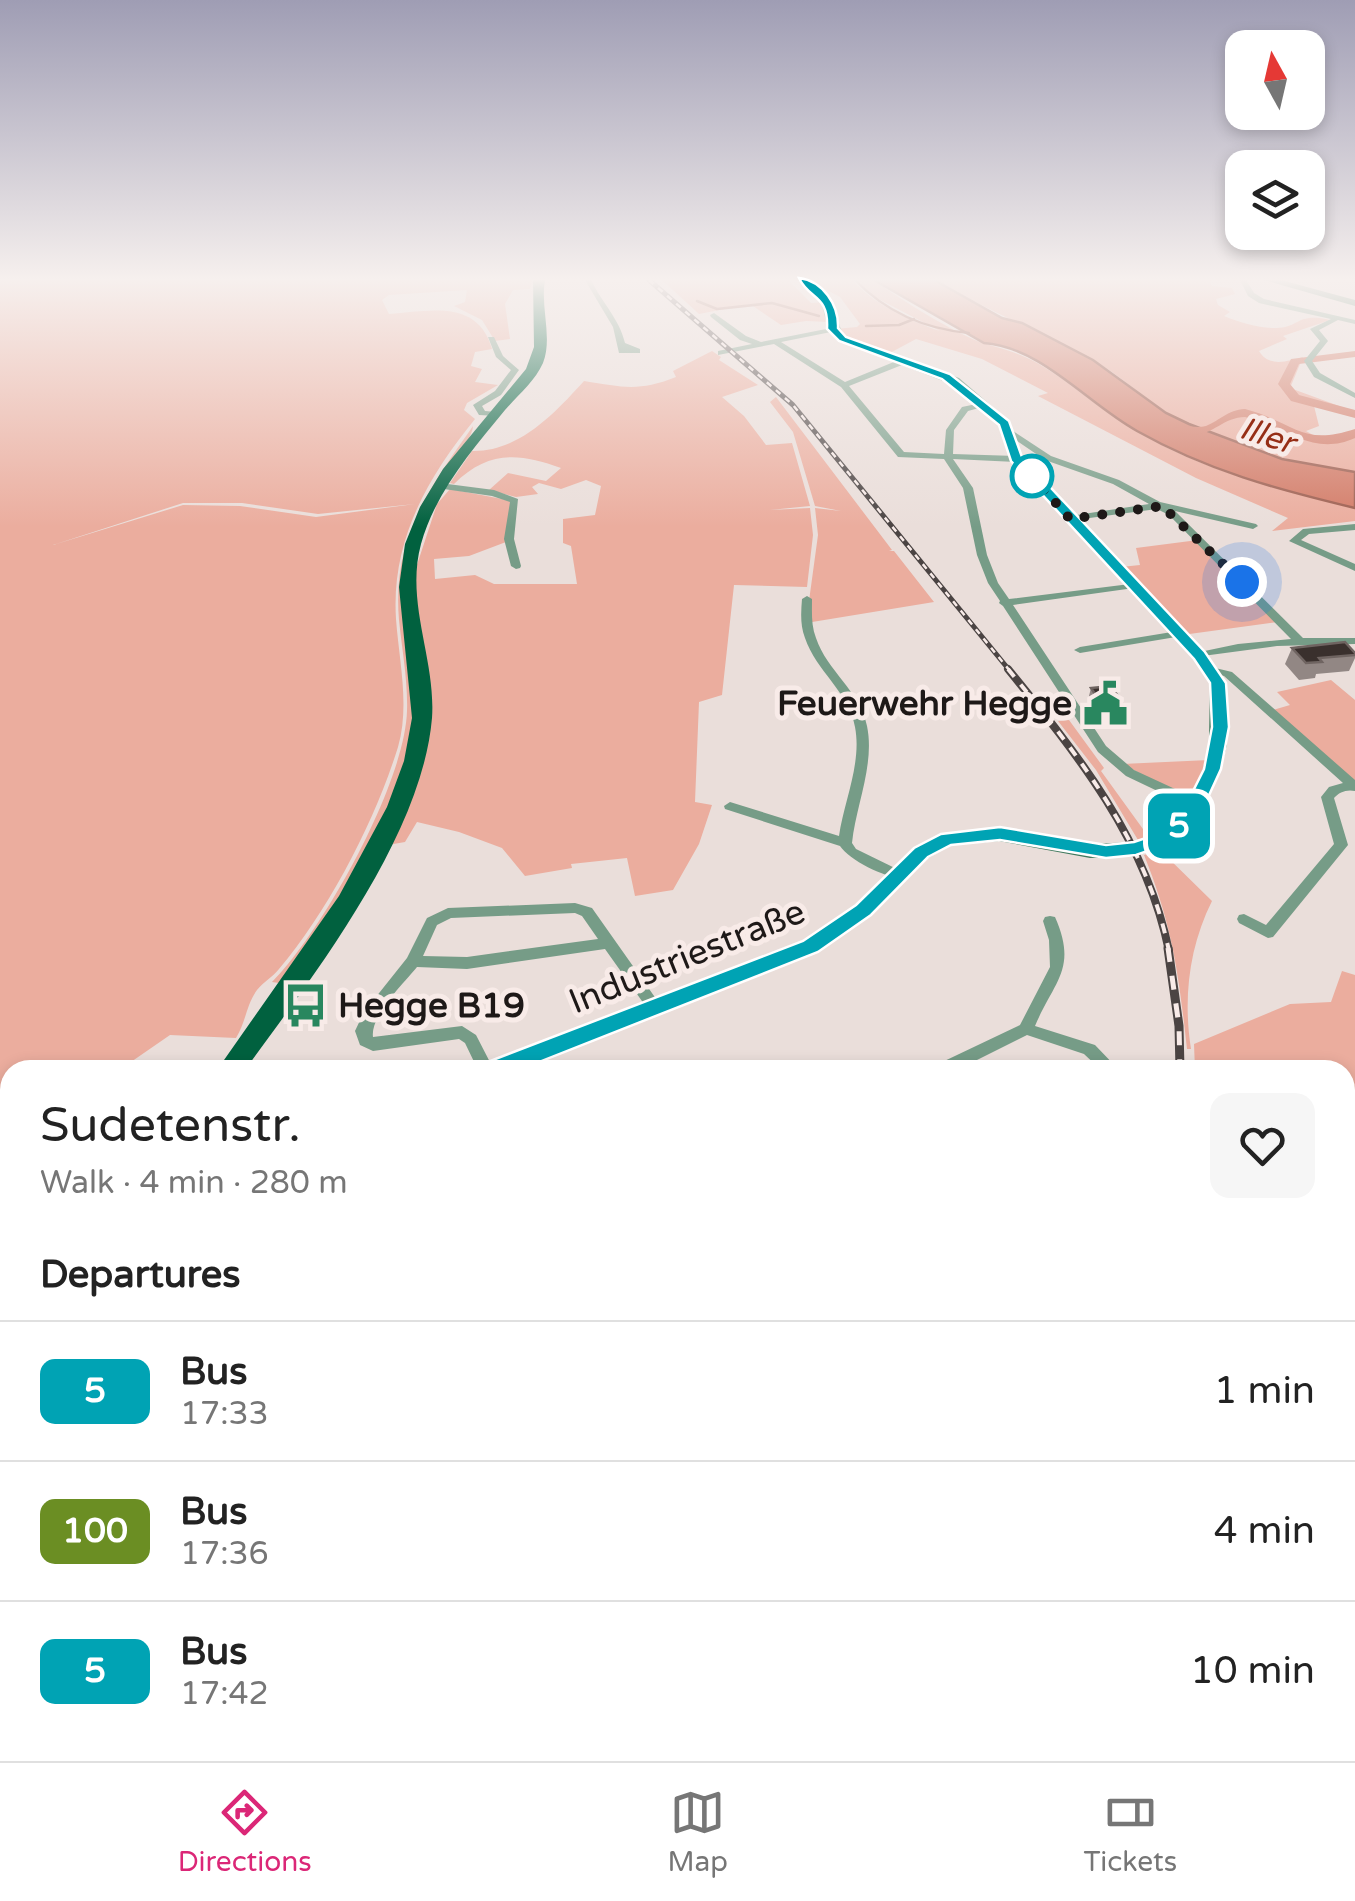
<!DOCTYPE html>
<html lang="en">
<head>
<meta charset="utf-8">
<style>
  :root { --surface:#fff; --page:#f6f6f6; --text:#222; --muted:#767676; --line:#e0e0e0; --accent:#db2777 }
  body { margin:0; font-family:"Varela Round",sans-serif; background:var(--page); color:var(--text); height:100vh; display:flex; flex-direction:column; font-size:38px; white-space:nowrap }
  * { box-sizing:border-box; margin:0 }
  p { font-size:32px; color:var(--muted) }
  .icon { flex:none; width:55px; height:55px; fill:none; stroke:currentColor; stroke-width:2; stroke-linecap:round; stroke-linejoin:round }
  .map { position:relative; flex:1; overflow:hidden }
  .details { position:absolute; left:0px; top:1060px; width:1355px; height:702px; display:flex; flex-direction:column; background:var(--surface); border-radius:30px 30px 0 0; box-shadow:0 5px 15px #0003 }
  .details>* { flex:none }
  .badge { padding:0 20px; border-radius:15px; font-size:35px; line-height:65px }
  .needle { width:65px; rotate:352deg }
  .controls { position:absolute; left:1225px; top:30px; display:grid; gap:20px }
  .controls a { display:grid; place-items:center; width:100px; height:100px; border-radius:20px; background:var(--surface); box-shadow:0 5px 15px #0003; font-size:50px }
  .you { position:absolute; width:50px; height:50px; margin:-25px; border:8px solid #fff; border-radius:50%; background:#1a73e8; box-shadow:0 0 0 15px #1a73e833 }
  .map>.badge { position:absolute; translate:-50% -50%; box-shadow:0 0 0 5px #fff }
  h2 { padding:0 40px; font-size:38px; line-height:90px }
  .round { display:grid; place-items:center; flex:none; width:105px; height:105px; border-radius:20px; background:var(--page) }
  .head { display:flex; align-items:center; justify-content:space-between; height:170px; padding:0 40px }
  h1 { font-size:48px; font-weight:600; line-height:75px }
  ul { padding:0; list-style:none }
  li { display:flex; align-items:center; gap:30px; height:140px; padding:0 40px; border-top:2px solid var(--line) }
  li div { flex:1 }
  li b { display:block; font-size:38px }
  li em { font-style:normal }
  li .badge { min-width:110px; font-weight:700; text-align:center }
  .menu { display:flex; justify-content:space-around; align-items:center; height:140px; border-top:2px solid var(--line); background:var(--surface); font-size:28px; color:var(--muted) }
  .menu a { display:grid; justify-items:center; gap:5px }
  .menu .active { color:var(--accent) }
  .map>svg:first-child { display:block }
</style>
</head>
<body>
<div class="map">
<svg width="1355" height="1761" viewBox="0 0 1355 1761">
  <rect width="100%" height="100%" fill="#eadeda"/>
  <g fill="#ebad9e" fill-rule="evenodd">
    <path d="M0,280H532L530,289L513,290L505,304L510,339L495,341L482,320L454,306L465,302L467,290L389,295L382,300L389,314C430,311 478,299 492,349L475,352L471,366L482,369L475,382L498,385L467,403L464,410L475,419C427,478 391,541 396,619C399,661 410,705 398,747C375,821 329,910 279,969C273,977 263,982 257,990C246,1005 246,1022 236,1038L170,1035L128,1064L94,1070H10V1132L0,1131ZM183,503H242L318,514L415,504L316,517L240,506L183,505L53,545Z"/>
    <path d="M662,280H788L811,303L825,302L829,322L806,321L781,325L750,304L699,314Z"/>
    <path d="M808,280H852C875,305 908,320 940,331L871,295L857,280H874C899,299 958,335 983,343C1003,349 1020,353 1039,364C1072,383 1100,410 1133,429C1203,471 1277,489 1355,508V521L1272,531L1288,518L1196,478L1038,396L1048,393L982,359L916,339L888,354L909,361L872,351L873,348L845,339L835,329L857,327L860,324L840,297Z"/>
    <path d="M934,280H1209L1212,286L1232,288L1235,294L1216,299L1218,305L1230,312L1224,316C1239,322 1258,328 1274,328C1300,329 1295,312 1330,320L1283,336L1287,339L1259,351C1269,368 1288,361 1303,357L1290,388L1350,410L1314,406L1319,426L1306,431L1318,438L1355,432V472C1294,463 1219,445 1166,412C1140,396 1118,373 1091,359C1038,332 986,309 934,280Z"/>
    <path d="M712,351L721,357L719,360L758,385L722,397L744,416L766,445L792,443L810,506L770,510L810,508L813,535L807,587L734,585L722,695L699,702L695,802L712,805L699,844L673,890L635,896L627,858L571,864L572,868L525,876L502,848L459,832L417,822L405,842L382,846L414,774L413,577L437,504L450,489L513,501L506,542L469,556L434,559L435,579L475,575L494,584H577L571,546L563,543V519L595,515L601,486L586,480L561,489L539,483L532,487L538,494L516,497L489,490L508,473L546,481L561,468C518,452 487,451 454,484L450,483L472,451C519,452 555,413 584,381C623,387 638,392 676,377L673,371Z"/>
    <path d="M776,397L892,550L889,551H894L934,602L806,623L818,535L815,508L841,511L815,506L793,432L770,402Z"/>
    <path d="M473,426C473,442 432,487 422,504C416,514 410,536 408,547C403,595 417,645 416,692C412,801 343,900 279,983L272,982C323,931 405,783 407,711C408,681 402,650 399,620C392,538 429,489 473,426Z"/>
    <path d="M1198,540L1278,622L1182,635L1121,567L1140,565L1136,548Z"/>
    <path d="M1331,680L1355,700V782L1273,710L1290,705L1277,692Z"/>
    <path d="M1069,720L1104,768L1101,771L1148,836L1138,840L1096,770L1058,721Z"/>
    <path d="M1209,760L1192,800L1122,764Z"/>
    <path d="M1160,850L1212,901C1189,947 1183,998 1191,1049H1187C1179,975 1172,924 1144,855Z"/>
    <path d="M1342,971L1355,975V1761H1216V1753L1345,1752V1070H1195L1194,1044L1290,1004L1331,1002Z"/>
    <path d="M0,1140L10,1141V1310L0,1309Z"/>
    <path d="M948,1753V1752L1124,1753V1761H948Z"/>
  </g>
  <path fill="#d37b67" stroke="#9d5e4f" stroke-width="2.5" d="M874,280H934L1002,318L1022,323L1093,360L1166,413L1189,424L1282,459L1355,472V508C1276,489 1208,471 1137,431C1088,404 1041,347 984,343Z"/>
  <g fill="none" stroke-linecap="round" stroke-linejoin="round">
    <g stroke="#9d5e4f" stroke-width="2.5">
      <path d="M855,280C886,312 925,329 969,333"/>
      <path d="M697,301L717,309L772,303L819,316"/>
      <path d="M866,326L899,325L914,319"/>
    </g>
    <g fill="#d37b67" fill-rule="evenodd">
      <path d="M1355,351V357L1299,364L1290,384L1299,395L1355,410V418L1291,401L1278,384L1291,359Z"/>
      <path d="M1245,409C1294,422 1301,447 1355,429V438C1313,457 1285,427 1245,417C1218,417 1207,447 1173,429C1183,423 1194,429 1206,426C1221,420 1227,410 1245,409Z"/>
    </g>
    <g fill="#769c87" fill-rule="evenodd">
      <path d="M585,280H591C602,303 619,318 625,343L640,349V353H619L613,327Z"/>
      <path d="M1240,280H1246L1254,293L1264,299L1355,320V324L1338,320L1319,330L1328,341L1312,361L1320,373L1355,393V398L1314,377L1304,361L1320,341L1310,329L1331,319L1259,303L1248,296Z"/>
      <path d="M714,313L746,336L761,342L836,327V331L781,342L845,382L901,359H907V363L849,386L904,452L944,454L946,430L962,407L986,402V406L968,411L954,430L953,454L1016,456L1021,459L1016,462L953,459L973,488L987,555L998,583L1009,599L1138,583L1139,585L1134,588L1013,605L1106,746L1134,770L1201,801L1202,804L1201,807H1191L1126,776L1098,752L1003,606L999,603L1000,601L988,583L977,555L963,488L944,459L898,457L841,387L774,344L718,355V351L752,344L740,340L711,317L710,315Z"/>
      <path d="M488,337H494L503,356L519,370L501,395L482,406L485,411L497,412V416L479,415L473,405L495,391L511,370L496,357Z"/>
      <path d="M1010,429L1051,456L1119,480L1160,502L1256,524L1258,526L1253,529L1175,511L1303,638H1355V644L1277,646L1195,657V653L1238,644L1291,639L1169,515L1157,509L1067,521L1065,519L1070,516L1149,504L1113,484L1045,460L1007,434L1006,432Z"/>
      <path d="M440,483L494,490L518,499L514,539L521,566L520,568L516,569L511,566L504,539L510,502L492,496L437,488V484Z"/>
      <path d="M1355,524V530L1309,534L1301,540L1355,564V571L1289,541L1303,529Z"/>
      <path d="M807,596L812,599C812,612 811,625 816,638C827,671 860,691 867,726C875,764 856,805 852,843L856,849L903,872L905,875L903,878C887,879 849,860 840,846L725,809L724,806L730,802L839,836C844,801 862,763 855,727C849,692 816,671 805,638C800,625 801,612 802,599Z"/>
      <path d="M1178,631L1183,634L1182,636L1080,653L1074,650L1080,647Z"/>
      <path d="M1211,667L1232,672L1355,780V791C1347,789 1339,792 1334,798L1348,845L1273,937L1268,938L1239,923L1237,919L1239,915L1244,914L1266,925L1334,844L1321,797L1329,787L1343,783L1224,676L1207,672V668Z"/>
      <path d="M575,903L592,908L659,1003L662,1007L659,1011L654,1013L649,1011L605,949L467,969L417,967C403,984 370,1016 373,1037L462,1026L476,1035L494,1070H478L465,1043L459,1039L373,1051L360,1045L355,1031L364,1012L407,958L427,918L448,908ZM575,913L582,916L598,939L467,957L423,956L437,925L451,918Z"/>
      <path d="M1050,916L1055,917C1078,969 1054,981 1035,1026L1095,1045L1119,1070H1101L1084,1054L1027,1035L957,1070H934L936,1065L1020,1025L1050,967L1049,940L1043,921L1045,917Z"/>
      <path d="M554,1752H578L577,1761H553Z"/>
      <path d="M868,1752H902L897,1761H864Z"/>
      <rect x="922" y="1752" width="24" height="9"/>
    </g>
    <g fill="#3f795d" fill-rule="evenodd">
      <path d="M797,280H808C818,287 829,294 834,305C840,318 836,326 847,337L959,378L1009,421L1022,458L1205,652L1226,683L1227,744L1221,769L1205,804L1172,843L1136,856L1090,858L999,841L951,845L928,858L870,915L818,952L519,1070H482L486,1063L804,940L856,905L914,848L940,834L999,827L1090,844L1134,842L1158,833L1188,801L1203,769L1209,744L1210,683L1193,658L1011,462L999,425L951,384L839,341L828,329L821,301Z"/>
      <path d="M1264,280H1281L1355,300V306Z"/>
    </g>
    <g fill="#01613f" fill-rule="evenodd">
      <path d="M533,280H545C540,307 553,337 543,363C535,381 518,395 505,410C472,450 435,493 421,544C405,603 436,659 432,718C422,837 313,976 245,1070H217L339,896L387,807L404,761L412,718L399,587L405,544L420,507L443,469L526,369L534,347Z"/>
      <path d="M10,1372V1415L0,1419V1376Z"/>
    </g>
    <defs>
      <path id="rail-far3" d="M649,280L793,405L1010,671"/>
      <path id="rail-far2" d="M1008,669C1078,755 1146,839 1169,951"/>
      <path id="rail-far1" d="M1168,948L1179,1026L1180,1070"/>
      <g id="rail">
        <path d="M1158,1752V1761"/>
        <path d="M1174,1752V1761"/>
      </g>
    </defs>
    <use href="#rail-far3" stroke="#4b4443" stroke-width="5"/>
    <use href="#rail-far2" stroke="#4b4443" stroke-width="8"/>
    <use href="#rail-far1" stroke="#4b4443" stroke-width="9"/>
    <use href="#rail" stroke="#4b4443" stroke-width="10"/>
    <use href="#rail-far3" stroke="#f8ebe8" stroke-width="2.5" stroke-dasharray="6" stroke-linecap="butt"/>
    <use href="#rail-far2" stroke="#f8ebe8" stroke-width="4" stroke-dasharray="10" stroke-linecap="butt"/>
    <use href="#rail-far1" stroke="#f8ebe8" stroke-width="5" stroke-dasharray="14" stroke-linecap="butt"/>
    <use href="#rail" stroke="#f8ebe8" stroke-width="6" stroke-dasharray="18" stroke-linecap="butt"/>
  </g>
  <g fill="#928784">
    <path d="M1292,648L1355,653V658L1349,671L1316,674L1315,678L1299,680L1285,664Z"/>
    <path d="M1091,688L1124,705L1121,713L1101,715L1089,696Z"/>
  </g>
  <g fill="#3a302d" stroke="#6f6461" stroke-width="2.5">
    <path d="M1345,642L1355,653V655L1319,658L1322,662L1306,663L1292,648Z"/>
    <path d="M1111,686L1124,705L1103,706L1091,688Z"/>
  </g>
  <linearGradient id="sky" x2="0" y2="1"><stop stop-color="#9f9db4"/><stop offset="0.53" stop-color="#f6f0ee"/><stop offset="1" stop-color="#f6f0ee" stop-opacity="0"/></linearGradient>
  <rect width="1355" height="527" fill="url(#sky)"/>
  <path fill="#00a3b4" stroke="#fff" stroke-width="2.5" d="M799,278C823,281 839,305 838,328L846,337L950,374L1009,421L1022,457L1205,652L1226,683L1229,727L1221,769L1205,804L1171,843L1136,855L1106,858L1000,840L951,845L928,857L871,915L818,952L501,1077H485L482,1070L485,1063L803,941L856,905L914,848L941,834L1000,827L1106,845L1134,842L1158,834L1188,801L1204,769L1212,727L1210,683L1194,659L1011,461L999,425L942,379L839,341L827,329C829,294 809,300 799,278Z"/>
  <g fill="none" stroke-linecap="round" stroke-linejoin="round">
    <path stroke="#1e1918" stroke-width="10" stroke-dasharray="0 18" d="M1032,476L1070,519L1162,506L1242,582"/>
  </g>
  <defs>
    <symbol id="civic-bare" viewBox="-9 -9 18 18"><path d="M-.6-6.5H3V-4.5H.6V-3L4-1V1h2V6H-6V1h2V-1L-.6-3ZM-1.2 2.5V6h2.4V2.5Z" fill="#29875f" stroke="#f8ebe8" stroke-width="2.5" paint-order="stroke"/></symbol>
    <symbol id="bus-bare" viewBox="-9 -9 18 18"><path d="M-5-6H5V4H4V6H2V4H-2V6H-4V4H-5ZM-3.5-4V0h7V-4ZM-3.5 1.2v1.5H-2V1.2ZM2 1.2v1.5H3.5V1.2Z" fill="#29875f" stroke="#f8ebe8" stroke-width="2.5" paint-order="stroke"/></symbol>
  </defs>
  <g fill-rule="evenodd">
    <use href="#civic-bare" x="1074" y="672" width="63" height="63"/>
    <use href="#bus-bare" x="274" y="974" width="63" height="63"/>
  </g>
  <circle fill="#fff" stroke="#00a3b4" stroke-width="5" cx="1032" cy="476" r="20"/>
  <g text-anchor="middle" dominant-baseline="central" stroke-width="10" stroke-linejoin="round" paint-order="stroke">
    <g font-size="32" font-style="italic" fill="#962e16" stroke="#f8ebe8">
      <text transform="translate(1267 436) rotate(18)">Iller</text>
    </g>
    <g font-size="35" font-weight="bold" fill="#1e1918" stroke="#f8ebe8" text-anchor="end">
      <text x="1072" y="704">Feuerwehr Hegge</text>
      <text x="338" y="1006" text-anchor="start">Hegge B19</text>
    </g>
    <g font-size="35" fill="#1e1918" stroke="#f8ebe8">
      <text transform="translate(687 957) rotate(-22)">Industriestraße</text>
    </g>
  </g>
</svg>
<div class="controls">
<a><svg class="needle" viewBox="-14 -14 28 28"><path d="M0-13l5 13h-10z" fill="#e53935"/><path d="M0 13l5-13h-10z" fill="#767676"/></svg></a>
<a><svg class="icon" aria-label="layers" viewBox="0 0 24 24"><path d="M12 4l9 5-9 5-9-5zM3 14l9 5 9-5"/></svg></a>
</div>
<div class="you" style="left:1242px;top:582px"></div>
<b class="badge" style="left:1179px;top:826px;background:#00a3b4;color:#fff">5</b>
<section class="details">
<div class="head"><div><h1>Sudetenstr.</h1><p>Walk · 4 min · 280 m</p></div><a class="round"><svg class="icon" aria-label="heart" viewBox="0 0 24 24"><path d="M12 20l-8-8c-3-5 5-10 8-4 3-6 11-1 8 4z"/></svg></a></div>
<h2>Departures</h2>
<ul>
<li><span class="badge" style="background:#00a3b4;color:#fff">5</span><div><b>Bus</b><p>17:33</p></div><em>1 min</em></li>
<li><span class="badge" style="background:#6b8e23;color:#fff">100</span><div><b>Bus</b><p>17:36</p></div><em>4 min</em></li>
<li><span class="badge" style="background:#00a3b4;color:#fff">5</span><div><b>Bus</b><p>17:42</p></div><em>10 min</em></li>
</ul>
</section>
</div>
<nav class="menu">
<a class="active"><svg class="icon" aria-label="directions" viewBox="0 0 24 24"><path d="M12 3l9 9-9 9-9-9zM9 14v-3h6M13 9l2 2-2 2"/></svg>Directions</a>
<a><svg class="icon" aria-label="map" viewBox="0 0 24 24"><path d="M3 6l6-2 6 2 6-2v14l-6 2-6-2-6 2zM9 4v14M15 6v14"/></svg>Map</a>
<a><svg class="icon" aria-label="tickets" viewBox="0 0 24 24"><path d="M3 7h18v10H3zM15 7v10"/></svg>Tickets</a>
</nav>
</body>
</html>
